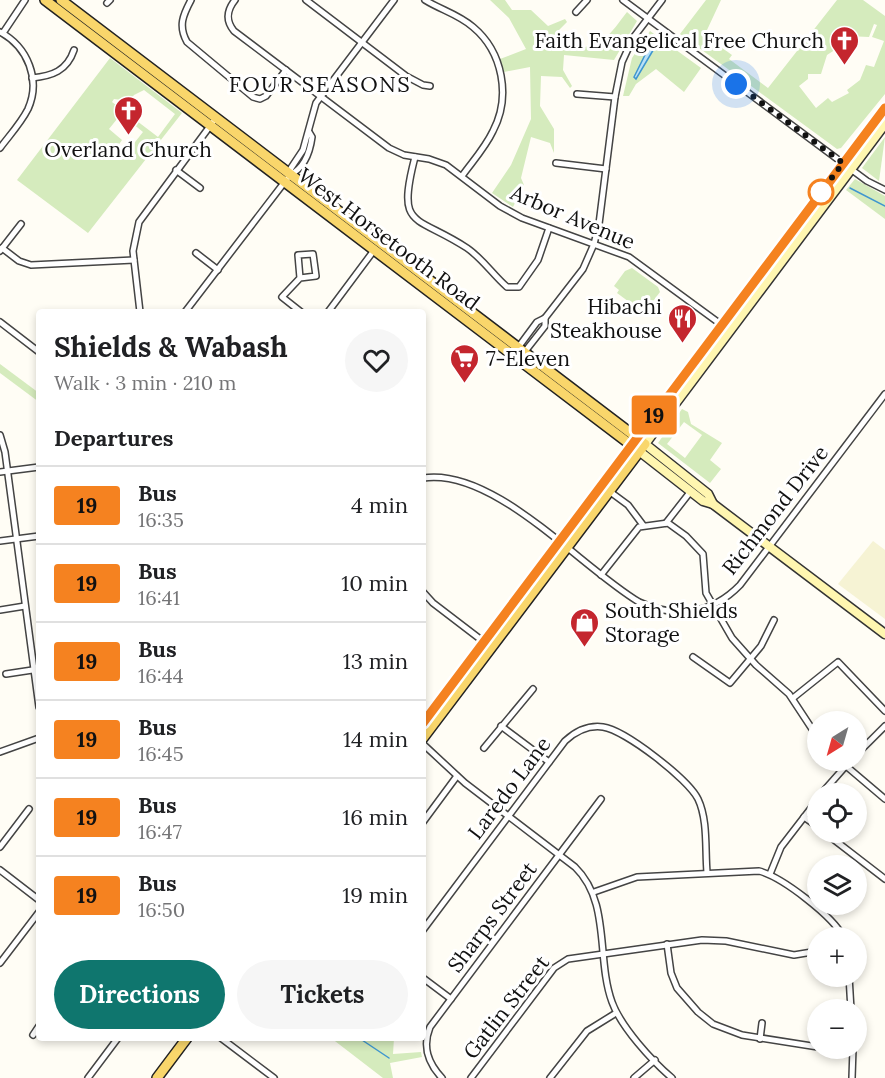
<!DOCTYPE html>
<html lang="en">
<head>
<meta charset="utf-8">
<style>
  :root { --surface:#fff; --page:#f6f6f6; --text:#202124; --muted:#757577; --line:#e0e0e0; --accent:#0f766e }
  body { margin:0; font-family:Lora,serif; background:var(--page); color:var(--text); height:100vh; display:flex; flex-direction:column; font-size:22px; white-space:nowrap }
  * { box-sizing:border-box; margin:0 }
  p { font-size:20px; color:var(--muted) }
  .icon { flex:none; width:33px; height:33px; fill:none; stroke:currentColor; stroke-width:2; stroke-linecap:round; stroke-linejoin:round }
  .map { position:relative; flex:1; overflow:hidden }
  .details { position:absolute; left:36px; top:309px; width:390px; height:732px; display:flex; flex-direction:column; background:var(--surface); border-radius:6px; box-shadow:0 3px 9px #0003 }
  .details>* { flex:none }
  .badge { padding:0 12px; border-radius:4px; font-size:21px; line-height:39px }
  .needle { width:39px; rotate:217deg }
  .tools { position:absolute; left:807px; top:711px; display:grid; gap:12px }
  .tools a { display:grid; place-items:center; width:60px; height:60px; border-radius:50%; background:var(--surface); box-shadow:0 3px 9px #0003; font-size:30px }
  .you { position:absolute; width:30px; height:30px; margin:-15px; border:4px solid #fff; border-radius:50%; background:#1a73e8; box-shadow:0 0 0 9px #1a73e833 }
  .map>.badge { position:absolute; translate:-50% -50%; box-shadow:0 0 0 3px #fff }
  h2 { padding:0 18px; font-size:22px; line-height:54px }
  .round { display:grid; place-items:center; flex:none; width:63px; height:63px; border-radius:32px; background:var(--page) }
  .head { display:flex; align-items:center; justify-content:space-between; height:102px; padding:0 18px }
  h1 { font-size:28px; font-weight:700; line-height:45px }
  .cta { display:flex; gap:12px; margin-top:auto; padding:12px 18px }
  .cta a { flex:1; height:69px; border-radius:36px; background:var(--accent); color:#fff; font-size:24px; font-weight:700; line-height:69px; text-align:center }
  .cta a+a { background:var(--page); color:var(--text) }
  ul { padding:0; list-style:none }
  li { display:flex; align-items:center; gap:18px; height:78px; padding:0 18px; border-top:2px solid var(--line) }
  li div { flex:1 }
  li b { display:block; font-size:22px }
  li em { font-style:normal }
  li .badge { min-width:66px; font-weight:700; text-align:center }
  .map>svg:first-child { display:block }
</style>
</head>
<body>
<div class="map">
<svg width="885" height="1078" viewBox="0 0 885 1078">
  <rect width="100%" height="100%" fill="#fffdf5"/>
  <path fill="#f6f3d4" d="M873,541L885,550V619L838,584Z"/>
  <g fill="#d5ebbd" fill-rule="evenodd">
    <path d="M490,0H505L512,10H531L548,26L565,19L567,22L557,32L573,48C603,48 610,34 627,12L637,21L614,60L564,55L563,70L572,86L570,88L562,77L541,76L540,106L554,129V153L550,143L531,137L521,178L524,185L513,207L492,193L511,165L531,119L530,67L504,72L500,59L526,49L509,18Z"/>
    <path d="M706,0H721L707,30L714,42L732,55L729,59L768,88L837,0H863L885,16V94L841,148L837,149L680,34ZM874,24L877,25L872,37L884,41L874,67L866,65L860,80L847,90L849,93L832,102L828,98L816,108L799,86L808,79V74H821L827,55L844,44L841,32L845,30L847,36L869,37Z"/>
    <path d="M650,31L701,68L684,92L656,69L636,84L629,96H623L632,58Z"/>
    <path d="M110,58L182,113L88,233L17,180ZM144,90L175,114L158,137L112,102L114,99L129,101L134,95ZM121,114L143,132L124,156L115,150L122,140L109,129Z"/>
    <path d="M885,137L879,181L862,168Z"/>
    <path d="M855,179L885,196V219L846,190Z"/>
    <path d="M632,268L658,287L660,292L644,313L617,293L619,290L614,286L625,271Z"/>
    <path d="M0,364L39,393V402L0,373Z"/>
    <path d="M682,409L688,412L691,424L722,443L710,460L721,469L710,483L658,443ZM684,422L702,435L685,458L667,444Z"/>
    <path d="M331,1038H394L393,1054L421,1052L422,1057L390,1063L393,1078H383Z"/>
  </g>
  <path fill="#b9e0f7" stroke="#3f96cf" stroke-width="1.5" d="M650,45L655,47L636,79L634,77Z"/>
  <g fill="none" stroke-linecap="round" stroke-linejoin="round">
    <g stroke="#3f96cf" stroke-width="1.5">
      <path d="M850,188L885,206"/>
      <path d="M359,1038L389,1058"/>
    </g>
    <defs>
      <g id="minor">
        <path d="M191,0C183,15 178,26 187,42L253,97L260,99L266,96L286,70"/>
        <path d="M235,0C227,10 225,20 234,31L389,148L404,155L429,159L446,165L500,206L522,218L629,257L730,331"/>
        <path d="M306,0L406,76L423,85L430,86"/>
        <path d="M425,0C441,10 458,14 473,27C503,52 511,97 493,131C485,148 472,162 462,176"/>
        <path d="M623,0L867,181L885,190"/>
        <path d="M107,3L110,0"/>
        <path d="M576,12L587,0"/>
        <path d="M0,32C28,47 41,80 28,109C21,123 9,136 0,148"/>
        <path d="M3,33L25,0"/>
        <path d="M32,78C52,76 67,71 74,50"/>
        <path d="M577,94L615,97"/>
        <path d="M415,157C396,230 415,214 467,248C483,259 493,275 507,287H519L538,260L549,228"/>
        <path d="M556,163L606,169"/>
        <path d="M176,170L200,188"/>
        <path d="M290,175L291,168L303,150L316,103L394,0"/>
        <path d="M2,248L19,261L31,265L134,260"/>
        <path d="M0,251L21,224"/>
        <path d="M196,253L218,270"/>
        <path d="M300,278L298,255L313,254L316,276L300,278L282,297L301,312"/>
        <path d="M140,312L133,251L139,222L216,118"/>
        <path d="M185,312L290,175C304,168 310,152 312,137L309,132"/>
        <path d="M328,312L375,249"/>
        <path d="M0,322L39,352"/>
        <path d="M517,349L537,322L545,318L583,269L594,244L599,224L615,97L622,62L633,38L662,0"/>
        <path d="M523,354L545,326V318"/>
        <path d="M0,435L5,452L39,707"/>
        <path d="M0,472L39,467"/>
        <path d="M423,478C494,467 580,567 639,602C676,619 712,614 740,585L885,394"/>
        <path d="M609,491L628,505L643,525"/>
        <path d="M666,523L691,491"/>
        <path d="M0,541L39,536"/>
        <path d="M601,575L639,527L668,523L686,536L703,554L706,593L732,638L756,665L789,694L818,738"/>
        <path d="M423,592L433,603L484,642"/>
        <path d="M0,610L25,606"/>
        <path d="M693,657L730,683L761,646L774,620"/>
        <path d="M6,674L39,669"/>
        <path d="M793,698L838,662L885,711"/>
        <path d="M501,726L549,762"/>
        <path d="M423,744L465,783L575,867C611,902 596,958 612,1002C621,1027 652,1061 672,1078"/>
        <path d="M484,748L533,689"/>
        <path d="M0,752L39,738"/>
        <path d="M856,755L885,726"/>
        <path d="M839,760L885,799"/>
        <path d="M821,794L851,760"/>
        <path d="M804,817L818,827"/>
        <path d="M423,822L457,776"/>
        <path d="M824,832L885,879"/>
        <path d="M0,847L29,809"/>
        <path d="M0,870L39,900"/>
        <path d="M770,874L781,847L818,799"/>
        <path d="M594,892L637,877L759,871C782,877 833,916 844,938"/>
        <path d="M423,930L565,741C576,731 589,725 603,727C625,730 688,779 698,799C708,820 705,849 707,872"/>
        <path d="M667,944L671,973L677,988L698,1012L713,1024L742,1035L818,1047"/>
        <path d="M0,963L39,912"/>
        <path d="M849,976L851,1010"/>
        <path d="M423,978L451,999"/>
        <path d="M33,1035L39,1026"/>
        <path d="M221,1038L274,1078"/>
        <path d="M760,1039L762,1023"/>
        <path d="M88,1078L118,1038"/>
        <path d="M442,1078C428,1063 422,1047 430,1027L601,799"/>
        <path d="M471,1078L554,968L568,959L702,940L726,941L794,955L818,951"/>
        <path d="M550,1078L587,1031L616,1013"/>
        <path d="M634,1078L655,1060"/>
        <path d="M852,1078L853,1048"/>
      </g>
      <g id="secondary">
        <path d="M637,438L885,108"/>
        <path d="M639,451L703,501L713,504L885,634"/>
        <path d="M713,504L708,494L645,444L885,124"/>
      </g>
      <g id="primary">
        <path d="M45,0L639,451"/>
        <path d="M61,0L645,444L423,738"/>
        <path d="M423,723L635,442"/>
        <path d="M157,1078L187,1038"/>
      </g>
    </defs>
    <use href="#minor" stroke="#444" stroke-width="8"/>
    <use href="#secondary" stroke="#333" stroke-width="11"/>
    <use href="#primary" stroke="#222" stroke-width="12"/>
    <use href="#minor" stroke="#fff" stroke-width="5"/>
    <use href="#secondary" stroke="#fff6b0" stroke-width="8"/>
    <use href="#primary" stroke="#f9d66b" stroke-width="9"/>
  </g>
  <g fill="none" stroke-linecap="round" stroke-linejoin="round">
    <defs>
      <path id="line" d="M423,723L885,108"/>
    </defs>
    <use href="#line" stroke="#fff" stroke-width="14"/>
    <use href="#line" stroke="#f58220" stroke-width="9"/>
    <path stroke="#111" stroke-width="6" stroke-dasharray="0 10.8" d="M736,84L843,163L821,192"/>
  </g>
  <defs>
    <symbol id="church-pin" viewBox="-11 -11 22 30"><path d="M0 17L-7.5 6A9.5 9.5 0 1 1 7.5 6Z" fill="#c4262e" stroke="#fff"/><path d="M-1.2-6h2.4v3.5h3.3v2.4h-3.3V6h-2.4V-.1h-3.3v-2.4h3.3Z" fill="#fff"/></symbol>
    <symbol id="restaurant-pin" viewBox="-11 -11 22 30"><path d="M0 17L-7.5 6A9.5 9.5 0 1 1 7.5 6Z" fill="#c4262e" stroke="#fff"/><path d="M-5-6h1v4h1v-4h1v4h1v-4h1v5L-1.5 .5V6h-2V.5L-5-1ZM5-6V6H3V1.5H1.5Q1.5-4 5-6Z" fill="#fff"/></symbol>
    <symbol id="supermarket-pin" viewBox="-11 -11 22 30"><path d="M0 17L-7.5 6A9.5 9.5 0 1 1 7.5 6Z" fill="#c4262e" stroke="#fff"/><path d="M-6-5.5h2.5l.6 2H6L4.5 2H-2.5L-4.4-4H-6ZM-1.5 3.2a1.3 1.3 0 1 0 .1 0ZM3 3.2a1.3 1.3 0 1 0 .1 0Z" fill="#fff"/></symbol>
    <symbol id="shop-pin" viewBox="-11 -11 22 30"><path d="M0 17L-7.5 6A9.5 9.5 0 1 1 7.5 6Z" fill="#c4262e" stroke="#fff"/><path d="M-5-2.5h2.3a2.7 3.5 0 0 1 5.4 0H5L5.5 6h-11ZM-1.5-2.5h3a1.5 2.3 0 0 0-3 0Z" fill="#fff"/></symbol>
  </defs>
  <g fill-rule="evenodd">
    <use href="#church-pin" x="828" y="24" width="33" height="45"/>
    <use href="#church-pin" x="112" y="94" width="33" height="45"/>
    <use href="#restaurant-pin" x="666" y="302" width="33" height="45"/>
    <use href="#supermarket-pin" x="448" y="342" width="33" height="45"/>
    <use href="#shop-pin" x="568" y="606" width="33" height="45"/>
  </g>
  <circle fill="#fff" stroke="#f58220" stroke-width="3" cx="821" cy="192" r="12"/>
  <g text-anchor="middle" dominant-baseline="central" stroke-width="6" stroke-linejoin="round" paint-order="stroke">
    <g font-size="21" fill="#111" stroke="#fff" text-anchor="end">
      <text x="824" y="40">Faith Evangelical Free Church</text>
      <text x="128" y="149" text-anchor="middle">Overland Church</text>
      <text x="662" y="306">Hibachi<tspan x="662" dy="24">Steakhouse</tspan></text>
      <text x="486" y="358" text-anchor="start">7-Eleven</text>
      <text x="605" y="610" text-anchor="start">South Shields<tspan x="605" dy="24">Storage</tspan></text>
    </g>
    <g font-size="21" fill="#111" stroke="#fff">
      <text transform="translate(573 217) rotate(23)">Arbor Avenue</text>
      <text transform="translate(389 239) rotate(37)">West Horsetooth Road</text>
      <text transform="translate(775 510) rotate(-52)">Richmond Drive</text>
      <text transform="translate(509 788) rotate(-53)">Laredo Lane</text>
      <text transform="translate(492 917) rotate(-53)">Sharps Street</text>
      <text transform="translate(506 1007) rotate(-52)">Gatlin Street</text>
    </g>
    <g font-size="22" letter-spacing="1.5" fill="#111" stroke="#fff">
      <text x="320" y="84">FOUR SEASONS</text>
    </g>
  </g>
</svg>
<div class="tools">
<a><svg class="needle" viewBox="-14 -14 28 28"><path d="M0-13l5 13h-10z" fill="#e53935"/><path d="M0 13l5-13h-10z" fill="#757577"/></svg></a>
<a><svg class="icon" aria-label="locate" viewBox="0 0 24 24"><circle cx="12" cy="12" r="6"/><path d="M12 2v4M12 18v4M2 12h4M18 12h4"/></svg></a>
<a><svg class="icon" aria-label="layers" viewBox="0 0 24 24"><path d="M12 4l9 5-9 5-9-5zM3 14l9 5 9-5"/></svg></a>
<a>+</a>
<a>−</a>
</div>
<div class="you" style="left:736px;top:84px"></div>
<b class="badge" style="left:654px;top:415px;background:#f58220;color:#111">19</b>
<section class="details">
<div class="head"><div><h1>Shields &amp; Wabash</h1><p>Walk · 3 min · 210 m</p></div><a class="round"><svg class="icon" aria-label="heart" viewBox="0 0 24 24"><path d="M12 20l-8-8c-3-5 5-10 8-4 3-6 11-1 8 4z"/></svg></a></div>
<h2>Departures</h2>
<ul>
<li><span class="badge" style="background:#f58220;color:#111">19</span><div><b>Bus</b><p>16:35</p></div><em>4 min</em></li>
<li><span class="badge" style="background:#f58220;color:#111">19</span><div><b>Bus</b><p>16:41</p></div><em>10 min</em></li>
<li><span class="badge" style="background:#f58220;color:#111">19</span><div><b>Bus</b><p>16:44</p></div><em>13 min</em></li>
<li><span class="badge" style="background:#f58220;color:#111">19</span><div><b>Bus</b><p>16:45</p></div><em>14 min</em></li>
<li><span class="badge" style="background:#f58220;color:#111">19</span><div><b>Bus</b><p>16:47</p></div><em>16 min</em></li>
<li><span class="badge" style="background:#f58220;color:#111">19</span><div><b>Bus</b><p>16:50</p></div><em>19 min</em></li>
</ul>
<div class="cta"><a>Directions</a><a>Tickets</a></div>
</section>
</div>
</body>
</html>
